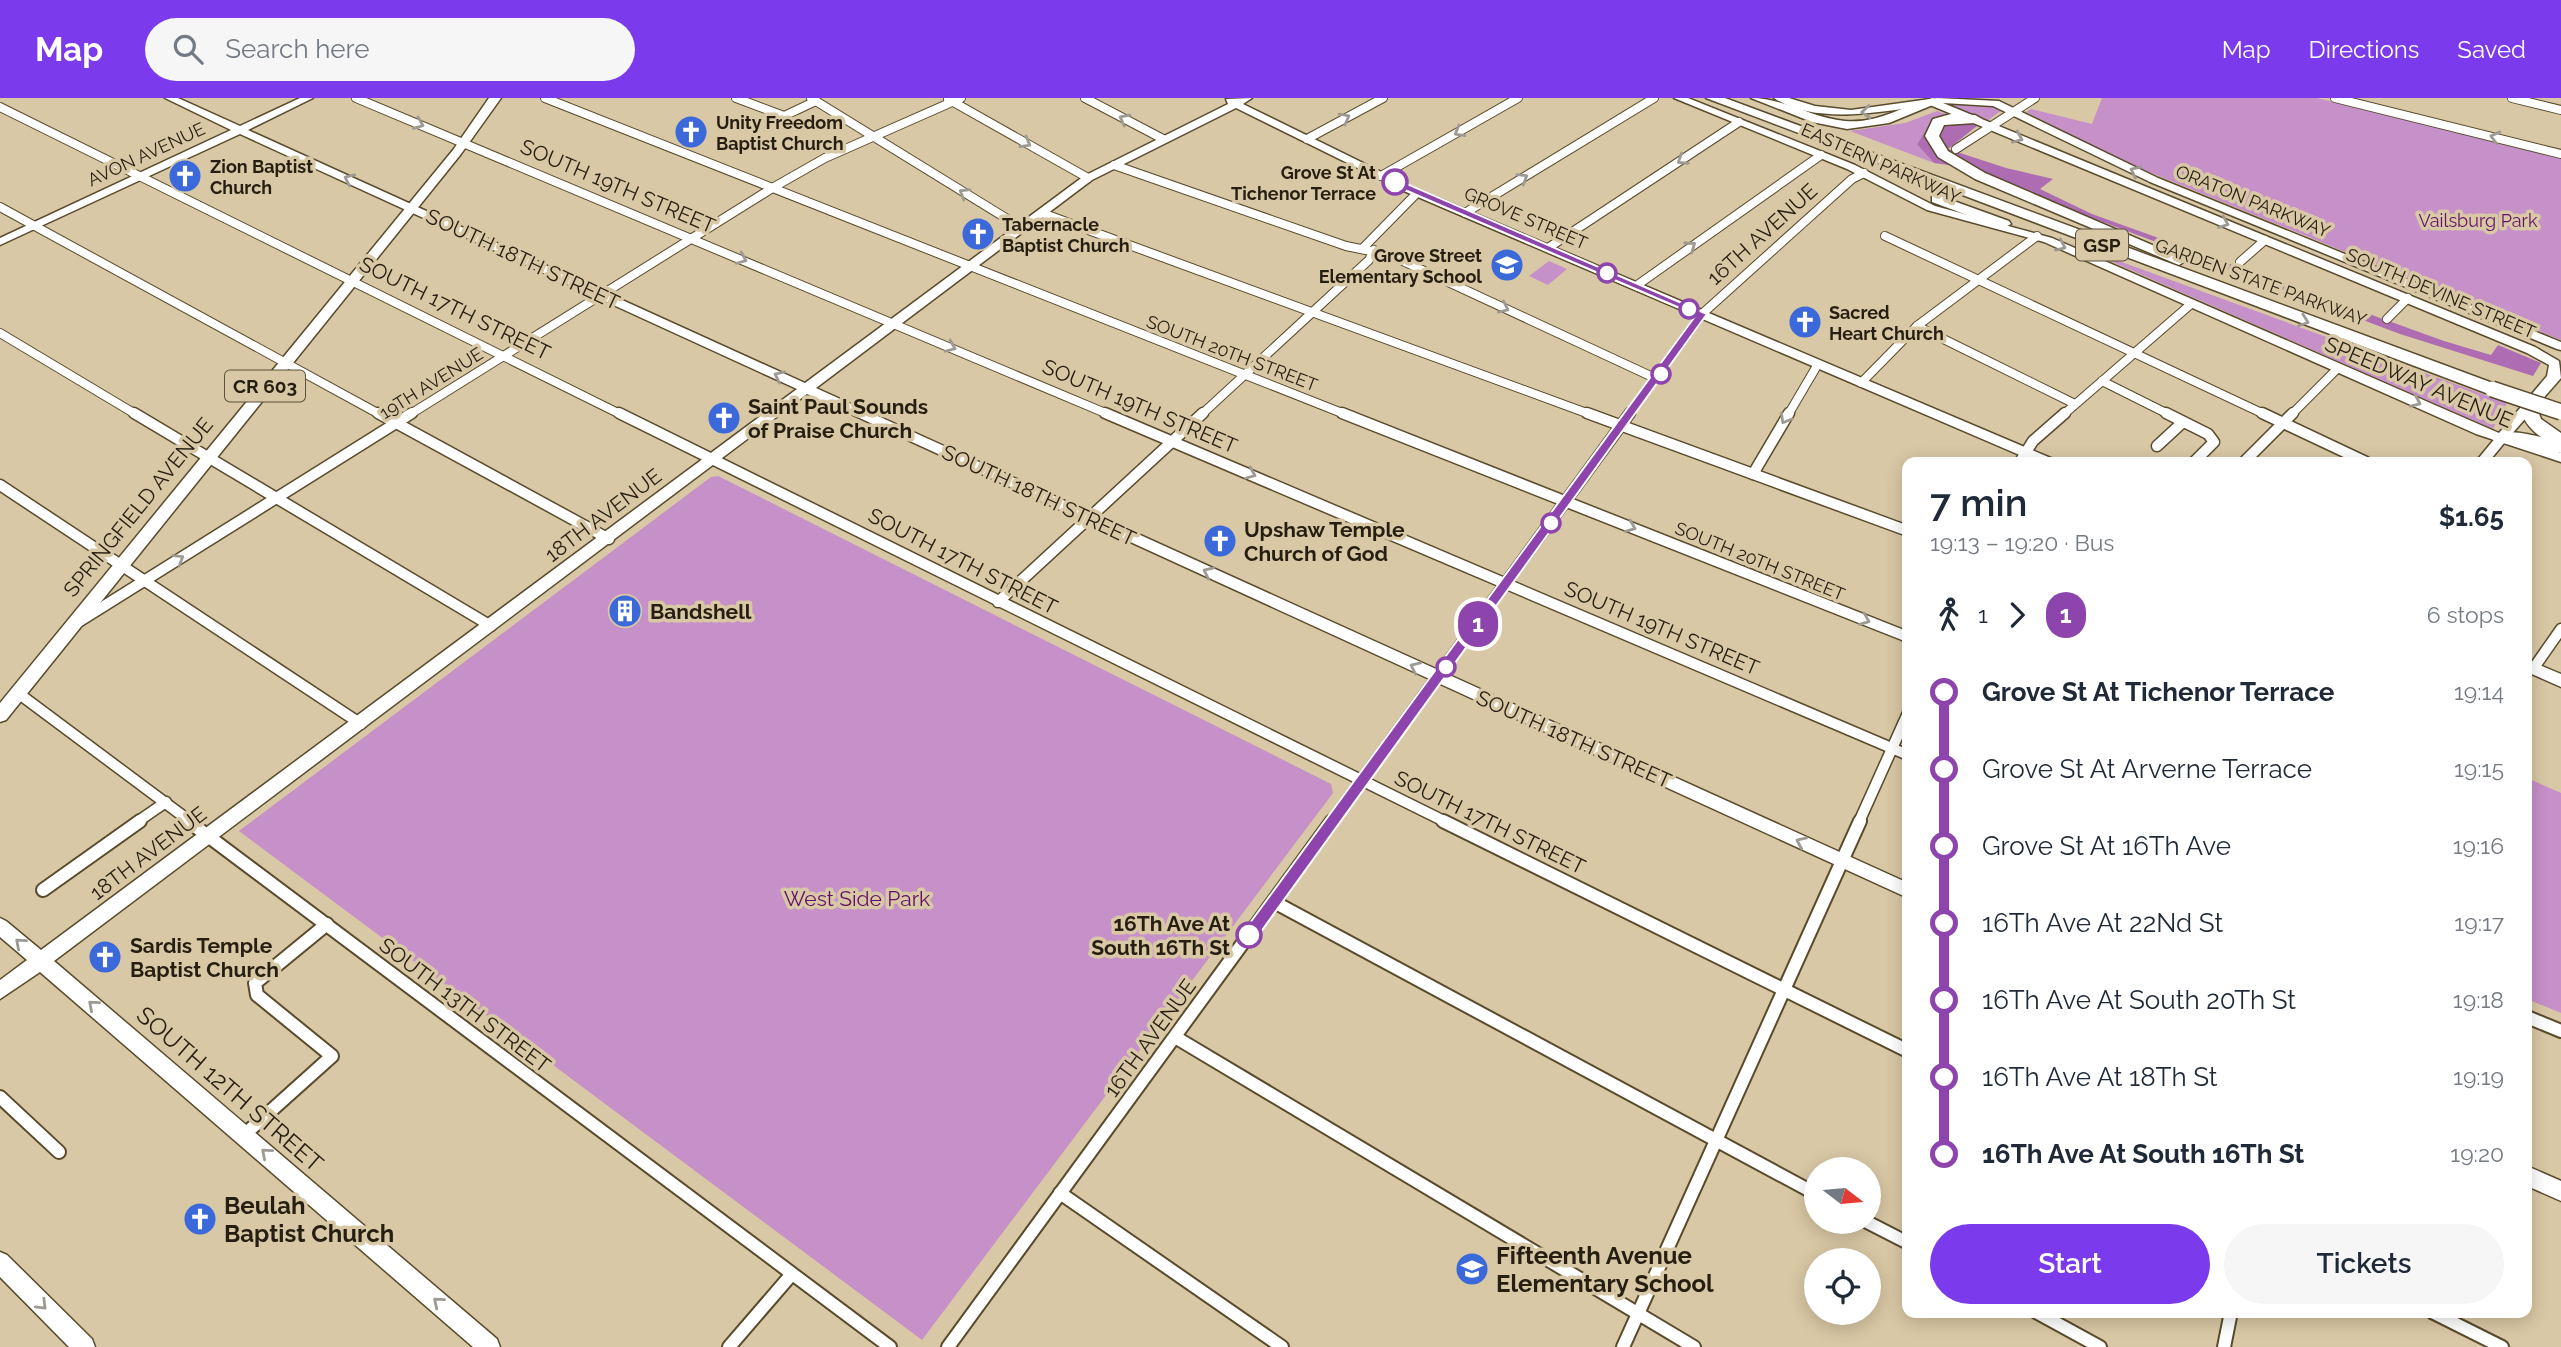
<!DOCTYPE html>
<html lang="en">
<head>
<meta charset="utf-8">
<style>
  :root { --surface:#fff; --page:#f6f6f7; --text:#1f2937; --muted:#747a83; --accent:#7c3aed }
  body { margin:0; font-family:Raleway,sans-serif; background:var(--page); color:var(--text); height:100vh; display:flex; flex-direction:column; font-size:26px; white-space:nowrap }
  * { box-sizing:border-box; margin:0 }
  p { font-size:23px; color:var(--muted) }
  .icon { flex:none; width:38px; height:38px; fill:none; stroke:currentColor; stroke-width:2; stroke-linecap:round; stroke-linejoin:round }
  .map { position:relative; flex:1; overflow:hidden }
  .drawer { position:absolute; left:1902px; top:359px; width:630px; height:861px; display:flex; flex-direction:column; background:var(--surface); border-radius:14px; box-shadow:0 4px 18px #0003 }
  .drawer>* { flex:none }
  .badge { padding:0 14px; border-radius:23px; font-size:24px; line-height:46px }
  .needle { width:46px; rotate:106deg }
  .buttons { position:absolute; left:1804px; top:1059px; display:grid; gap:14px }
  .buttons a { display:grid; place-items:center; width:77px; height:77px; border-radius:50%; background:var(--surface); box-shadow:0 4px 18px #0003; font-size:35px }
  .map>.badge { position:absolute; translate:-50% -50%; box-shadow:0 0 0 4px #fff }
  .legs { display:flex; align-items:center; gap:10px; height:77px; padding:0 28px; font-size:23px }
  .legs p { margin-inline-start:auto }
  .headline { display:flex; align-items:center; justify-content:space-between; height:119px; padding:0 28px }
  h1 { font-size:38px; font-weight:600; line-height:52px }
  .primary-button { display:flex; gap:14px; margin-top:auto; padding:14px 28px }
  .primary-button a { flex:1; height:80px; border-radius:42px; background:var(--accent); color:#fff; font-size:28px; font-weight:600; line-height:80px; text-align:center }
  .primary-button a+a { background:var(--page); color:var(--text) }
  ul { padding:0 28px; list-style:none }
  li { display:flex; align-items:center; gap:24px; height:77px; font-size:26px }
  li i { display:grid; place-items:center; width:10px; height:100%; margin:0 9px; background:currentColor }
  li i::after { content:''; width:18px; height:18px; margin:-9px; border:5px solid; border-radius:50%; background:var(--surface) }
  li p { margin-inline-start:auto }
  li:first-child i { background:linear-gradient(#0000 50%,currentColor 0) }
  li:last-child i { background:linear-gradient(currentColor 50%,#0000 0) }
  header { display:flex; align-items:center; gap:42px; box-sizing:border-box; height:98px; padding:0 35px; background:var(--accent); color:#fff }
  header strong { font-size:33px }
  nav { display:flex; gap:38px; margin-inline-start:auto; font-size:24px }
  .search { width:490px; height:63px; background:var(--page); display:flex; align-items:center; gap:18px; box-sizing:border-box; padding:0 24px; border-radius:38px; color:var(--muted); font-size:26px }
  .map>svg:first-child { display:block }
</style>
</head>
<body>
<header>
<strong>Map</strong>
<div class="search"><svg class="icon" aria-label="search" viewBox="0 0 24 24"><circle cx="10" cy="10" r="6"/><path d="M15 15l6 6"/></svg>Search here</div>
<nav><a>Map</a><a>Directions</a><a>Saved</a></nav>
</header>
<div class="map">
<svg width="2561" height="1249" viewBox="0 0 2561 1249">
  <rect width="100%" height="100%" fill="#d9c8a5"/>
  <g fill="#c690c9">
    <path d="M2102,0H2317L2561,60V242L2127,65L2026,14L2031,11L2092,26Z"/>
    <path d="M1951,4L1981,5L2002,12L1987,23L1949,7Z"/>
    <path d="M1937,13L1948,17L1917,45L1934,65L1850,33L1905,25Z"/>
    <path d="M2067,144L2507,305L2493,331Z"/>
    <path d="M1549,163L1567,171L1548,187L1529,178Z"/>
    <path d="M718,378L1331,686L1333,695L922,1242L239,733L711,379Z"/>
    <path d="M2527,680L2561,695V915L2527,901Z"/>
  </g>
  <path fill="#ae6cb2" d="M1948,17L1977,28L1948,51L2006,70L2053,81L2040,91L2092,116L2444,243L2491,257L2498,247L2541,265L2533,278L2400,236L2013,90L1971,70L1934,65L1917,46L1935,20Z"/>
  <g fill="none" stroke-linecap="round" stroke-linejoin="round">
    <defs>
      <g id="street-far2">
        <path d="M356,0L1110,317"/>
        <path d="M545,0L1347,317"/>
        <path d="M736,0L784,18L816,3"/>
        <path d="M811,0L1022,130"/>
        <path d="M1085,0L1163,41"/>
        <path d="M2335,0L2561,56"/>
        <path d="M2512,0L2561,12"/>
        <path d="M948,1L1088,80"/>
        <path d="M0,9L622,317"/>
        <path d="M1307,41L1383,0"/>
        <path d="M1956,51L2035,0"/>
        <path d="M1114,67L1346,148L1390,157L1657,281"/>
        <path d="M1381,78L1518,0"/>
        <path d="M0,109L381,317"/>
        <path d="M1042,115L1592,317"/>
        <path d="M1465,115L1654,0"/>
        <path d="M1885,138L2266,317"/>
        <path d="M1548,150L1739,24"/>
        <path d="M1362,151L1417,95"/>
        <path d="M2240,164L2265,142"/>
        <path d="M1636,188L1821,57"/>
        <path d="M2387,221L2408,200"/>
        <path d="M1917,228L2075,306"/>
        <path d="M0,235L137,317"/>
        <path d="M2102,283L2170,317"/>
        <path d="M1861,285L1917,228L2037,138"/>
        <path d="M409,317L774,89L825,60L961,0"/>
        <path d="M1201,317L1369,162L1374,152"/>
        <path d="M1628,317L1702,216L1852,81L1864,75"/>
        <path d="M1788,317L1818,266"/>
        <path d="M2063,317L2191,206"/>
        <path d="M2291,317L2338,270"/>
      </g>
      <g id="street-far1">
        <path d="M134,315L491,528"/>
        <path d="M378,315L609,441"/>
        <path d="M619,315L1446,724"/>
        <path d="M1105,315L1908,657"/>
        <path d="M1342,315L1908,539"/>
        <path d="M1587,315L1908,433"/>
        <path d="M2166,315L2208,336L2214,344L2194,364"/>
        <path d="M2262,315L2366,364"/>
        <path d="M2157,348L2183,324"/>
        <path d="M2020,364L2033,343L2065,315"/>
        <path d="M2244,364L2293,315"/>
        <path d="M2482,364L2501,341"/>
        <path d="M1753,376L1789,315"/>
        <path d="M0,387L361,626"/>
        <path d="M998,504L1203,315"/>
        <path d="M80,523L412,315"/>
        <path d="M2533,571L2561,531"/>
        <path d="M18,595L191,724"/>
        <path d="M137,724L166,704"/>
        <path d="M1331,724L1630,315"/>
        <path d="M1859,724L1908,615"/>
      </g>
      <g id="street">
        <path d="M188,723L890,1249"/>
        <path d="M1443,723L1908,953"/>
        <path d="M43,792L140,723"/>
        <path d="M1274,804L1816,1096"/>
        <path d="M2527,919L2561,933"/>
        <path d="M1175,939L1694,1249"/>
        <path d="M0,999L59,1054"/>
        <path d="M244,1037L332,958L257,897L255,885L327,826"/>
        <path d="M1060,1095L1282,1249"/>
        <path d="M1867,1124L1908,1145"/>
        <path d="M2036,1214L2100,1249"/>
        <path d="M2432,1214L2502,1249"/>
        <path d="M729,1249L791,1177"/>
        <path d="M948,1249L1332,723"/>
        <path d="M1623,1249L1860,723"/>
        <path d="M2224,1249L2231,1214"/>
      </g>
      <g id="secondary">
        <path d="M165,0H178L240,28L300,0H313L248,32L805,285L1084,78L1228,6L1226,1L1252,0L1243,6L1412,89L2053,361L2055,364H2036L1404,93L1236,10L1092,82L816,290L1908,785V800L807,296L54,863L497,1241L500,1249H473L40,874L0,901V882L27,862L0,839V820L6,823L41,852L797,291L240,36L0,147V140L231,32Z"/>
        <path d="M1674,0H1688L1855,67L1935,108L2052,140L2499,335L2547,278L2549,267L2527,255L1930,7C1885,13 1814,28 1774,0H1789L1815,8L1851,12L1937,0L1999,3L2158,80L2561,244V252L2557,251L2150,84L1993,8L1943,5L2535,249L2559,263L2561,280L2510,338L2561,355V364L2476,336L2044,144L1927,112L1847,71Z"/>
        <path d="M2527,562L2561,576V589L2527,574Z"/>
        <path d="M2527,1068L2561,1083V1103L2527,1088Z"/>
        <path d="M0,1154L7,1157L92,1241L95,1249H69L0,1179Z"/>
      </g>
      <path id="primary" d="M489,0H501L461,56L6,622L0,624V605L453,52Z"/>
      <g id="highway">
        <path d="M1706,0H1725L2498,287L2500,291L2498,295H2486Z"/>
        <path d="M1751,0C1784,0 1812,20 1845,23C1877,26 1903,8 1933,0L1940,4L1889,25L1847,31L1812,24Z"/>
        <path d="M1951,16L1975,17L1982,21L1975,25L1944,27L1939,38L1948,53L1985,75L2187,162L2179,167L2174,165L1975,81L1938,59L1925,38L1933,21Z"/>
        <path d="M1937,97L2009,123L2011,126L2004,130L1999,129L1932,104V98Z"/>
        <path d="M2529,303L2535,304L2541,321L2561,335V355C2549,352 2496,346 2492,341C2504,329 2526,336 2541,339C2530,331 2522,322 2520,308Z"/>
      </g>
    </defs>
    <use href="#street-far2" stroke="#584a2b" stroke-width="10"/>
    <use href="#street-far1" stroke="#584a2b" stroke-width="13"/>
    <use href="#street" stroke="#584a2b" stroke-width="16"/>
    <use href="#secondary" stroke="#584a2b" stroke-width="3"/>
    <use href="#primary" stroke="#584a2b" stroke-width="3"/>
    <use href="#highway" stroke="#584a2b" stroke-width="3"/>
    <use href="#street-far2" stroke="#fff" stroke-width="8"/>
    <use href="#street-far1" stroke="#fff" stroke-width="10"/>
    <use href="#street" stroke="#fff" stroke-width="12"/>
    <use href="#secondary" fill="#fff" fill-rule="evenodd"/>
    <use href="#primary" fill="#fff" fill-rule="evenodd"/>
    <use href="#highway" fill="#fff" fill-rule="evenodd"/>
    <defs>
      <path id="highway-bridge" d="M2492,291L2561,314"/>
    </defs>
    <use href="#highway-bridge" stroke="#584a2b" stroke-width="18" stroke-linecap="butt"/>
    <use href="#highway-bridge" stroke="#fff" stroke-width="15"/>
  </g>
  <defs><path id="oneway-chevron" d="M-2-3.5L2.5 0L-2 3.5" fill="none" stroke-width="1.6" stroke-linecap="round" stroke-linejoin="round" transform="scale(1.75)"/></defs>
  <g stroke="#9d9a94">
    <use href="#oneway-chevron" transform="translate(1866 14) rotate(175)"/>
    <use href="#oneway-chevron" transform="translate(1345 20) rotate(-28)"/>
    <use href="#oneway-chevron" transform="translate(1124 21) rotate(-152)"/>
    <use href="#oneway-chevron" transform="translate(419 26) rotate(22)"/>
    <use href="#oneway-chevron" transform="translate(1459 34) rotate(150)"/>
    <use href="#oneway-chevron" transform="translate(2495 39) rotate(-166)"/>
    <use href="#oneway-chevron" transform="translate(2018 40) rotate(23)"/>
    <use href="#oneway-chevron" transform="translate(1026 45) rotate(29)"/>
    <use href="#oneway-chevron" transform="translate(1682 62) rotate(147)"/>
    <use href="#oneway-chevron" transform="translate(2135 73) rotate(-154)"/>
    <use href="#oneway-chevron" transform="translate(1523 80) rotate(-31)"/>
    <use href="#oneway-chevron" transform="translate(349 81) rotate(-155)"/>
    <use href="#oneway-chevron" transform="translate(964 95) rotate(-149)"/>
    <use href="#oneway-chevron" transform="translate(2224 125) rotate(22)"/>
    <use href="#oneway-chevron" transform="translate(1691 148) rotate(-35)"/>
    <use href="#oneway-chevron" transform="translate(2061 148) rotate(24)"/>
    <use href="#oneway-chevron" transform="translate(742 161) rotate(23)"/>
    <use href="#oneway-chevron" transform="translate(1504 210) rotate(25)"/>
    <use href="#oneway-chevron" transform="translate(2304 223) rotate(20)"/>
    <use href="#oneway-chevron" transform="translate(951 249) rotate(23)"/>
    <use href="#oneway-chevron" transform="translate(779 278) rotate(-155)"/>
    <use href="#oneway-chevron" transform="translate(2416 304) rotate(24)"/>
    <use href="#oneway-chevron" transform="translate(1785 321) rotate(120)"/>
    <use href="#oneway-chevron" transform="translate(1251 376) rotate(23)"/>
    <use href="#oneway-chevron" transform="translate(1631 429) rotate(22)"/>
    <use href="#oneway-chevron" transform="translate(179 461) rotate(-32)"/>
    <use href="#oneway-chevron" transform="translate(1208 474) rotate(-155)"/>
    <use href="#oneway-chevron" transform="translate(1865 522) rotate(22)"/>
    <use href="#oneway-chevron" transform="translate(1415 569) rotate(-155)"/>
    <use href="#oneway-chevron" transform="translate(1801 744) rotate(-156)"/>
    <use href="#oneway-chevron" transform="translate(20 845) rotate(-139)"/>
    <use href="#oneway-chevron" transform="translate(93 907) rotate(-139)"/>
    <use href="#oneway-chevron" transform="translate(266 1055) rotate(-139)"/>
    <use href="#oneway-chevron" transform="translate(438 1204) rotate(-140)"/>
    <use href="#oneway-chevron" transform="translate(42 1207) rotate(45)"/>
  </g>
  <path fill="#8e44ad" stroke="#fff" stroke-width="2" d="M1391,82H1398L1707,216L1255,842L1249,844L1242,837L1244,833L1696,217L1391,86Z"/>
  <defs>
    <symbol id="church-disc" viewBox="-11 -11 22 22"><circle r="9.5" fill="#3c69da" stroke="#d9c8a5"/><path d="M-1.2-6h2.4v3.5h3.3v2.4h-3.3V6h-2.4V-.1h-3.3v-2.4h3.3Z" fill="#fff"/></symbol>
    <symbol id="school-disc" viewBox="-11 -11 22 22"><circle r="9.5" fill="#3c69da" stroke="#d9c8a5"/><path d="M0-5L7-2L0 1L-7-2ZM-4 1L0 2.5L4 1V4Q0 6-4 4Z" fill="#fff"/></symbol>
    <symbol id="building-disc" viewBox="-11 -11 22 22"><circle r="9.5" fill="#3c69da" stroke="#d9c8a5"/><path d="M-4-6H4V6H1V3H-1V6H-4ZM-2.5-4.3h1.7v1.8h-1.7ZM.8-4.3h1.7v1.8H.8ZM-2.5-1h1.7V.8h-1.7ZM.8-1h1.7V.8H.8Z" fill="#fff"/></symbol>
  </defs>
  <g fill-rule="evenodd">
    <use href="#church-disc" x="672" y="15" width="38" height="38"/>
    <use href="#church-disc" x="166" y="59" width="38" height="38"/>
    <use href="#church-disc" x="959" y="117" width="38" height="38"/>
    <use href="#school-disc" x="1488" y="148" width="38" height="38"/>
    <use href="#church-disc" x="1786" y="205" width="38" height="38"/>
    <use href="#church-disc" x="705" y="301" width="38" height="38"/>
    <use href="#church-disc" x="1201" y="424" width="38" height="38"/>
    <use href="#building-disc" x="606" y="494" width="38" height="38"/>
    <use href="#church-disc" x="86" y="840" width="38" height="38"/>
    <use href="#church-disc" x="181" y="1102" width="38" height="38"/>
    <use href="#school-disc" x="1453" y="1152" width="38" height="38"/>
  </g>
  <g fill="#fff" stroke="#8e44ad" stroke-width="3.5">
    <circle cx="1395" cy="84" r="12"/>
    <circle cx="1607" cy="175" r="9"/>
    <circle cx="1689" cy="211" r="9"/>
    <circle cx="1661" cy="276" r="9"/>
    <circle cx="1551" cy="425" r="9"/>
    <circle cx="1446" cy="569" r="9"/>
    <circle cx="1249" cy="837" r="12"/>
  </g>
  <g text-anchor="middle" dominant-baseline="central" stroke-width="7" stroke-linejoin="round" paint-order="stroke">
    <g font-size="18" font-weight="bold" fill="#251e11" stroke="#d9c8a5" text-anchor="start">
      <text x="716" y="24">Unity Freedom<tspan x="716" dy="21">Baptist Church</tspan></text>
      <text x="210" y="68">Zion Baptist<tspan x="210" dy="21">Church</tspan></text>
      <text x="1002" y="126">Tabernacle<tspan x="1002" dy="21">Baptist Church</tspan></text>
      <text x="1482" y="157" text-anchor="end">Grove Street<tspan x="1482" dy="21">Elementary School</tspan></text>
      <text x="1829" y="214">Sacred<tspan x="1829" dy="21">Heart Church</tspan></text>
    </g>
    <g font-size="18" fill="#251e11" stroke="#d9c8a5">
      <text transform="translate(146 56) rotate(-25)">AVON AVENUE</text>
      <text transform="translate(1881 65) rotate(24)">EASTERN PARKWAY</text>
      <text transform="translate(2253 103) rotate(22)">ORATON PARKWAY</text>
      <text transform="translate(1526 120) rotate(23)">GROVE STREET</text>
      <text transform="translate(2261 184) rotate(20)">GARDEN STATE PARKWAY</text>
      <text transform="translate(2441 195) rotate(23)">SOUTH DEVINE STREET</text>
      <text transform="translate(1232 255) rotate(21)">SOUTH 20TH STREET</text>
      <text transform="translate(431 285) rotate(-32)">19TH AVENUE</text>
      <text transform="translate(1760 463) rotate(22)">SOUTH 20TH STREET</text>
    </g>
    <g font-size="18" font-weight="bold" fill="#251e11" stroke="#d9c8a5" text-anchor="end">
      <text x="1376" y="74">Grove St At<tspan x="1376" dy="21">Tichenor Terrace</tspan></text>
    </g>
    <g font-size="18" fill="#630f69" stroke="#d9c8a5">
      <text x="2478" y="122">Vailsburg Park</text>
    </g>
    <g fill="#d9c8a5" stroke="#5b513d" stroke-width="2">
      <rect x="2076" y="131.5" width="52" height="31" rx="5"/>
      <rect x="225" y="272.5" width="80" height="31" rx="5"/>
    </g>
    <g font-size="19" font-weight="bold" fill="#251e11">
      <text x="2102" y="147">GSP</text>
      <text x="265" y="288">CR 603</text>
    </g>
    <g font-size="21" fill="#251e11" stroke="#d9c8a5">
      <text transform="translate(618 88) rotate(23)">SOUTH 19TH STREET</text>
      <text transform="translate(1762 136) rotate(-42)">16TH AVENUE</text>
      <text transform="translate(523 161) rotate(25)">SOUTH 18TH STREET</text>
      <text transform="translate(455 210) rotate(26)">SOUTH 17TH STREET</text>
      <text transform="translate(2419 284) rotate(23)">SPEEDWAY AVENUE</text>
      <text transform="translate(1140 308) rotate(23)">SOUTH 19TH STREET</text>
      <text transform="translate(1039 397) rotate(25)">SOUTH 18TH STREET</text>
      <text transform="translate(138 409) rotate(-51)">SPRINGFIELD AVENUE</text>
      <text transform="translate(603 417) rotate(-37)">18TH AVENUE</text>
      <text transform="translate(963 463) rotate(27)">SOUTH 17TH STREET</text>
      <text transform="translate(1662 530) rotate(23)">SOUTH 19TH STREET</text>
      <text transform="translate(1574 641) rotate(24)">SOUTH 18TH STREET</text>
      <text transform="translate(1490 724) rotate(26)">SOUTH 17TH STREET</text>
      <text transform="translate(148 755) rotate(-37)">18TH AVENUE</text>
      <text transform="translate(465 907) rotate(37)">SOUTH 13TH STREET</text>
      <text transform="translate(1150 940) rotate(-54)">16TH AVENUE</text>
    </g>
    <g font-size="21" font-weight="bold" fill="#251e11" stroke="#d9c8a5" text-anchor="start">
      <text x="748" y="308">Saint Paul Sounds<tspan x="748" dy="24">of Praise Church</tspan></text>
      <text x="1244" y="431">Upshaw Temple<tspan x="1244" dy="24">Church of God</tspan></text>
      <text x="650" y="513">Bandshell</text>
      <text x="130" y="847">Sardis Temple<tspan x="130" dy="24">Baptist Church</tspan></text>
    </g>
    <g font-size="21" fill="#630f69" stroke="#d9c8a5">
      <text x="857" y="800">West Side Park</text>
    </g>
    <g font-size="21" font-weight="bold" fill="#251e11" stroke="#d9c8a5" text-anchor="end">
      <text x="1230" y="825">16Th Ave At<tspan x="1230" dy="24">South 16Th St</tspan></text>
    </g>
    <g font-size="24" fill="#251e11" stroke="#d9c8a5">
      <text transform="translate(230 991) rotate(41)">SOUTH 12TH STREET</text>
    </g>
    <g font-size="24" font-weight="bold" fill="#251e11" stroke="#d9c8a5" text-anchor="start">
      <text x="224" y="1107">Beulah<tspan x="224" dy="28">Baptist Church</tspan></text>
      <text x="1496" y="1157">Fifteenth Avenue<tspan x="1496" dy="28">Elementary School</tspan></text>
    </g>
  </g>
</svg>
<div class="buttons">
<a><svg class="needle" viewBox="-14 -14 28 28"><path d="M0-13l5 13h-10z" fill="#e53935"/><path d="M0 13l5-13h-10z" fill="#747a83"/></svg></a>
<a><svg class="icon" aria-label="locate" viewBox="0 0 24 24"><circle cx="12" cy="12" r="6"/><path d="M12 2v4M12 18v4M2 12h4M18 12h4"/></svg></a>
</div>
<b class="badge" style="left:1478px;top:526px;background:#8e44ad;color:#fff">1</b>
<section class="drawer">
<div class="headline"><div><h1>7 min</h1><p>19:13 – 19:20 · Bus</p></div><b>$1.65</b></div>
<div class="legs"><svg class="icon" aria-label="walk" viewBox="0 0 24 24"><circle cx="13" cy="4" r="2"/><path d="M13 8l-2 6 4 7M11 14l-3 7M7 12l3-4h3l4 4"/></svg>1<svg class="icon" aria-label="forward" viewBox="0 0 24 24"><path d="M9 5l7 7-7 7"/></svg><b class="badge" style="background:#8e44ad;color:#fff">1</b><p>6 stops</p></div>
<ul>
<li><i style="color:#8e44ad"></i><b>Grove St At Tichenor Terrace</b><p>19:14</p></li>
<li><i style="color:#8e44ad"></i><span>Grove St At Arverne Terrace</span><p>19:15</p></li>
<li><i style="color:#8e44ad"></i><span>Grove St At 16Th Ave</span><p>19:16</p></li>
<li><i style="color:#8e44ad"></i><span>16Th Ave At 22Nd St</span><p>19:17</p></li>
<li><i style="color:#8e44ad"></i><span>16Th Ave At South 20Th St</span><p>19:18</p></li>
<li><i style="color:#8e44ad"></i><span>16Th Ave At 18Th St</span><p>19:19</p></li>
<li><i style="color:#8e44ad"></i><b>16Th Ave At South 16Th St</b><p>19:20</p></li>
</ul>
<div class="primary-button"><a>Start</a><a>Tickets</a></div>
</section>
</div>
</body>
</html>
